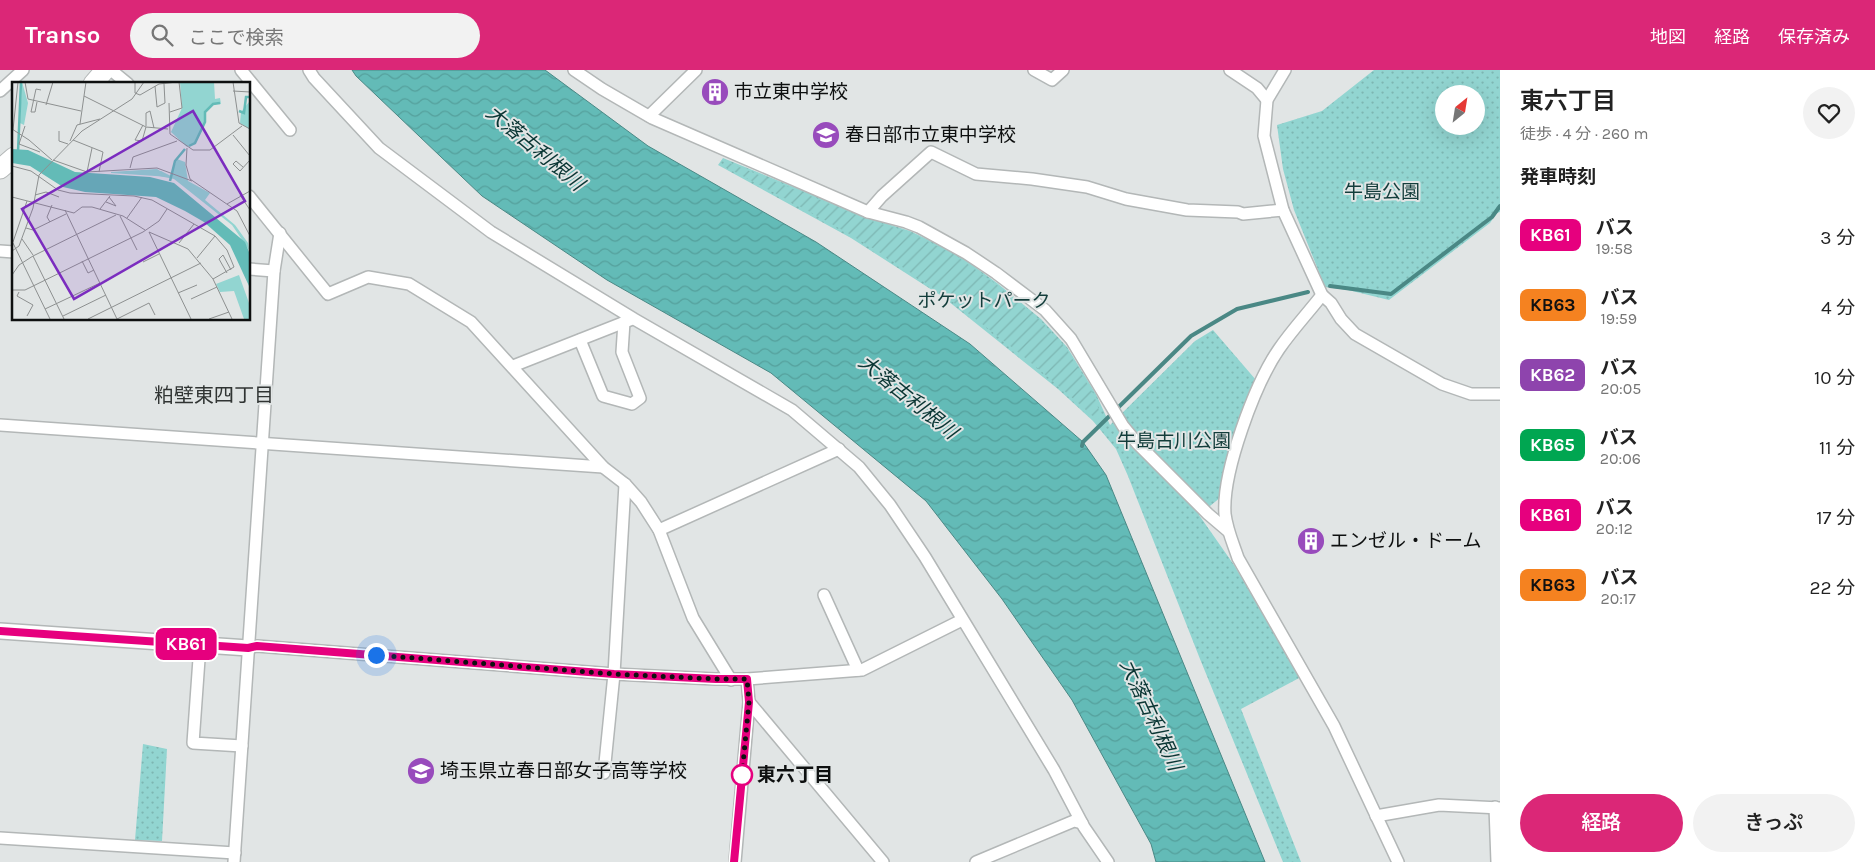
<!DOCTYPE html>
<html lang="ja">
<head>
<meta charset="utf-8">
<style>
  :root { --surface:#fff; --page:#f2f2f2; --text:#222; --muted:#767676; --accent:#db2777 }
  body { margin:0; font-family:Karla,"Noto Sans JP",sans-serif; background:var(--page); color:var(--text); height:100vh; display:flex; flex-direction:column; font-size:19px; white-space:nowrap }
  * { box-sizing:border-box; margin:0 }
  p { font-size:16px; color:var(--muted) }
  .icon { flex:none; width:28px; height:28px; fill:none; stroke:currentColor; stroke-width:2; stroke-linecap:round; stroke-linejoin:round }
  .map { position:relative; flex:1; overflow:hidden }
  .details { display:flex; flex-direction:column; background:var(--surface); width:375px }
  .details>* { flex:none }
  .badge { padding:0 10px; border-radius:8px; font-size:18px; line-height:32px }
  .needle { width:32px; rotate:30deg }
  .buttons { position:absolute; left:1435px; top:15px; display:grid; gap:10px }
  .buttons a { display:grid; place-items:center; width:50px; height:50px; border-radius:50%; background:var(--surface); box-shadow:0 5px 20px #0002; font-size:25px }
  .you { position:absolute; width:25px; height:25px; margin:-12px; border:4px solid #fff; border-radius:50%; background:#1a73e8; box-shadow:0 0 0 8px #1a73e833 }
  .map>.badge { position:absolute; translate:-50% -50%; box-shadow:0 0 0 2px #fff }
  h2 { padding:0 20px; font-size:19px; line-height:45px }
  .round { display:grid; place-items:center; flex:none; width:52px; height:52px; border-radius:26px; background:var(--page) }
  .headline { display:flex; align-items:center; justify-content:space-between; height:85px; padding:0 20px }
  h1 { font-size:24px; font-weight:600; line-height:38px }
  .cta { display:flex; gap:10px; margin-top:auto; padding:10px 20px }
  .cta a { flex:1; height:58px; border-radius:30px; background:var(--accent); color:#fff; font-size:20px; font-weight:600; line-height:58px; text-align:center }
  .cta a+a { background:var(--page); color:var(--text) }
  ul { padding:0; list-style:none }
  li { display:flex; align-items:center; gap:15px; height:70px; padding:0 20px }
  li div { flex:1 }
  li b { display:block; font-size:19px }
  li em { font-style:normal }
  li .badge { min-width:55px; font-weight:700; text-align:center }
  header { display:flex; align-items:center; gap:30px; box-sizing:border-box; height:70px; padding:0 25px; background:var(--accent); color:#fff }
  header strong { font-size:24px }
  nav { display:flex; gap:28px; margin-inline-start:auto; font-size:18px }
  .search { width:350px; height:45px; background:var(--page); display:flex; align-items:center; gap:12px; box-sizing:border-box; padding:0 18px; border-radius:28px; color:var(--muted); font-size:19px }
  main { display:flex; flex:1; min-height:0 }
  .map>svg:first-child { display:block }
</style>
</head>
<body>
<header>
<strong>Transo</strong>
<div class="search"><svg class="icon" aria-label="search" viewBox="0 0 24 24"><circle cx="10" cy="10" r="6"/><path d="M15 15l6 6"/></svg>ここで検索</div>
<nav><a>地図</a><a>経路</a><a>保存済み</a></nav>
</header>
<main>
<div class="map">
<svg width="1500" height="792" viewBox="0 0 1500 792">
  <defs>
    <pattern id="park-dots" width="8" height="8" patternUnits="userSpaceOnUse" patternTransform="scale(1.25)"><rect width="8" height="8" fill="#92d5d1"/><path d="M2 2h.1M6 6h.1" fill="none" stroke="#7db6b2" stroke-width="1.8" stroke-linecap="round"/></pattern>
    <pattern id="garden-furrows" width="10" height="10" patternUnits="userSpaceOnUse" patternTransform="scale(1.25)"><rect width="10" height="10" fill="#92d5d1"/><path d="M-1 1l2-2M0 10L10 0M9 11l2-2" fill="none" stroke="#7db6b2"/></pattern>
    <pattern id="water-waves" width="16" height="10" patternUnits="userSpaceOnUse" patternTransform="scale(1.25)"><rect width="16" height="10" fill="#63bbb7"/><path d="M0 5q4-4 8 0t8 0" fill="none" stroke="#55a09c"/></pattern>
  </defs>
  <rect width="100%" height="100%" fill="#e1e5e5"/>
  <g fill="url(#park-dots)" fill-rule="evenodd">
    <path d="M1374,0H1500V142L1497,143L1490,153L1389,230L1348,220L1325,217L1294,140L1283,99L1277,55L1322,41ZM1444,24H1476V56H1444Z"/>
    <path d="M723,88L872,149L910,161L956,183L997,213L1041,249L1067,277L1096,324L1110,355L1195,271L1213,260L1256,310L1233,365L1226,393L1221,427L1199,445L1234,495L1301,607L1241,639L1301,792H1283L1200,589L1128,406L1116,379L1093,351L1058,319L943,227L851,168L718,95Z"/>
    <path d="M143,674L167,679L162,771L135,770Z"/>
  </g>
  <path fill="url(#garden-furrows)" d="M727,92L874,152L909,162L955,185L997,215L1040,250L1066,278L1094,325L1101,347L1097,350C1022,282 939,217 851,165C810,141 767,119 724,96Z"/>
  <path fill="url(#water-waves)" stroke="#4a8885" d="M352,0H545L648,76L816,172L970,274L1083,372L1106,405L1265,792H1156L1151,774L1072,630L1002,529L926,431L771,303L607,210L482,126L356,6Z"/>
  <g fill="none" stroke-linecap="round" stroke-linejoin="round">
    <g stroke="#4a8885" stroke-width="4">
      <path d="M1330,216L1391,224L1492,147L1500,136"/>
      <path d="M1082,376L1083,372L1191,266L1237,239L1308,222"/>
    </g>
    <defs>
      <g id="minor">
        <path d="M111,0L128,14"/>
        <path d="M241,0L290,60"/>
        <path d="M309,0L314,8L379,78L491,162L634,249L792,340L859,397L890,435L925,487L1054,700L1084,757L1108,792"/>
        <path d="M574,0L602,19L652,48L868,142L906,152L919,157L966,183L996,203L1045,240L1071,269L1123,356L1137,373L1208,444L1228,461"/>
        <path d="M1034,0L1052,10L1063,0"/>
        <path d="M1230,0L1257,18L1267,30"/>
        <path d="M1285,0L1267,30L1264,66L1283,140L1322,225L1331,233L1341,249L1355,264L1442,314L1471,324H1500"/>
        <path d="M0,21L23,0"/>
        <path d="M649,46L696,0"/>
        <path d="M249,126L328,224L368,207L409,214L471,252L603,397L625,414L641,432L659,460L693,548L731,610"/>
        <path d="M868,142L882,126L931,82L976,104L1032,109L1087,117L1126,129L1187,140L1238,142L1243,144L1283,140"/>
        <path d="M0,181L14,182"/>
        <path d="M249,199L274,201"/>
        <path d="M1322,225C1308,243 1292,260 1279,279C1255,314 1222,402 1225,444C1227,460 1233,473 1238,488L1334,656L1398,792"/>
        <path d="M580,270L603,326L632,334L640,328L622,282L624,252"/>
        <path d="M513,296L630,250"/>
        <path d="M0,355L603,397"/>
        <path d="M659,460L839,379"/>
        <path d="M824,525L858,600"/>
        <path d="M200,575L193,673L242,676"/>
        <path d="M248,578L257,576L614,604L715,609H747L862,600L962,550"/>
        <path d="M749,632L883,792"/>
        <path d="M604,703L614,604L625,414"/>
        <path d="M1495,737L1497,792"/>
        <path d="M1376,746L1439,735L1500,738"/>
        <path d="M0,768L235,783"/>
        <path d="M234,792L274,201L280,163"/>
        <path d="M735,792L749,632L747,609"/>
        <path d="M976,792L1074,751L1082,753"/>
      </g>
      <path id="tertiary" d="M0,561L248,578"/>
      <g id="primary">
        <path d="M93,14L105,0"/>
        <path d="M0,99L14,87"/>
      </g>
    </defs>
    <use href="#minor" stroke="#b3b7b7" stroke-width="14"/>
    <use href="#tertiary" stroke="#b3b7b7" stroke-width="18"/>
    <use href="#primary" stroke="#b3b7b7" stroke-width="21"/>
    <use href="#minor" stroke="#fff" stroke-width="11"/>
    <use href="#tertiary" stroke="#fff" stroke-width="15"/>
    <use href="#primary" stroke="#fff" stroke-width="19"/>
  </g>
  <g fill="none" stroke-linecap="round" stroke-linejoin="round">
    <defs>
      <path id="line" d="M0,561L248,578L257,576L614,604L716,609H747L749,632L734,792"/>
    </defs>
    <use href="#line" stroke="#fff" stroke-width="11"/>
    <use href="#line" stroke="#e6007e" stroke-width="8"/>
    <path stroke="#0e1010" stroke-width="5" stroke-dasharray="0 9" d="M376,585L614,604L716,609H747L749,632L742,705"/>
  </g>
  <defs>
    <symbol id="building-disc" viewBox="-11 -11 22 22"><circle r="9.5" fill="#984bbc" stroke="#e1e5e5"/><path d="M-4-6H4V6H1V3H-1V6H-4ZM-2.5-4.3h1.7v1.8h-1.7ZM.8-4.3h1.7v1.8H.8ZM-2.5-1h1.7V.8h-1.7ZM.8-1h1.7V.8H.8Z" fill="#fff"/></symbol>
    <symbol id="school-disc" viewBox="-11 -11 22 22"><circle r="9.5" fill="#984bbc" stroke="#e1e5e5"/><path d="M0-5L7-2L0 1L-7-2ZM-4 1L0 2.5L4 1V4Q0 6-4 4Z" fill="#fff"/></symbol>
  </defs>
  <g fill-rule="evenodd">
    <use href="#building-disc" x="699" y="6" width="32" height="32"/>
    <use href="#school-disc" x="810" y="49" width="32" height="32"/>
    <use href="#building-disc" x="1295" y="455" width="32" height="32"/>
    <use href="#school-disc" x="405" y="685" width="32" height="32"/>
  </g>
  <circle fill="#fff" stroke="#e6007e" stroke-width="2.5" cx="742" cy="705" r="10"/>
  <g text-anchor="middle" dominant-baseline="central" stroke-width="4" stroke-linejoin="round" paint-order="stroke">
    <g font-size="19" fill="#0e1010" stroke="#e1e5e5" text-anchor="start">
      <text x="734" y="22">市立東中学校</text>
      <text x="845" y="65">春日部市立東中学校</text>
      <text x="1330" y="471">エンゼル・ドーム</text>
      <text x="440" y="701">埼玉県立春日部女子高等学校</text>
    </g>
    <g font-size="19" fill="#133d3b" stroke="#e1e5e5">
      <text x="1382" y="122">牛島公園</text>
      <text x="984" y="231">ポケットパーク</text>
      <text x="1174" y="371">牛島古川公園</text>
    </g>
    <g font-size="19" font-weight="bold" fill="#0e1010" stroke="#e1e5e5" text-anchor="start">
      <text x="757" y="705">東六丁目</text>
    </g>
    <g font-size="20" font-style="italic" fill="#0a3634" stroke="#e1e5e5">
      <text transform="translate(535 78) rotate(40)">大落古利根川</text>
      <text transform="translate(908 327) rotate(39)">大落古利根川</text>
      <text transform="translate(1151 645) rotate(65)">大落古利根川</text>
    </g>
    <g font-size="20" fill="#303433" stroke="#e1e5e5">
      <text x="214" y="325">粕壁東四丁目</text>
    </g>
  </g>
  <g transform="translate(12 12)">
    <rect width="238" height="238" fill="#e1e5e5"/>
    <path d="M10,0L16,21L12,43L8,41ZM168,0H202L203,17L208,16L209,22H201L193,31V41L183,62L175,65L159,50L170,26ZM165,77L173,80L176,99L198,111L193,118L223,143L236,161L237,168L220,143L162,97L132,91H98L149,89L159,94ZM227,193L237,221V237H232L222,209L208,210L204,202Z" fill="#92d5d1"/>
    <path d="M237,20V47L228,41L229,30ZM145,87L158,95L99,91V90Z" fill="#92d5d1"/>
    <path d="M0,67L16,68L63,90L138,95L162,101L233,160L237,170V204L218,163L192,140L173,129L144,115L73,110L51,105L18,84L0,81Z" fill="#63bbb7"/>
    <path fill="none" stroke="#63bbb7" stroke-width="2.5" d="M227,29L232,31L234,15H238M177,64L183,61L193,40V30L201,22L208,21M6,70L9,0M158,99L163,79L173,67"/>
    <path fill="none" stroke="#8d9090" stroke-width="1" d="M13,0L16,17L69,29M123,0V11L128,13L147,2L165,0M221,0L227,41L238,47M143,4L145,25L153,21L152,2M221,9L238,10M72,14L134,45L156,47M25,20L23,30H19L24,7L29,8M157,21L158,52L181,68H198L230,44M34,23L41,0M158,30L170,26L167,0M68,42L74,0M131,43L123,58L130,59L134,45M13,44L7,62L28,70M134,44V31L138,29L142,46M0,47L17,58L40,78M1,48L6,0M47,49V59L56,62M221,53L238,74M61,58L91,70L87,90M58,59L65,43L88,37M175,66L174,83L178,97L225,129L238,154M41,78L75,90L145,86L180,99M0,84L19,89L46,108L58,111L122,114L140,118L203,154L215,168L222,185L201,197L176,167L137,150M231,85L224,79L221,82L228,89L238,78M118,86L121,75L165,59M75,90L80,66M23,113L34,110L47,115M228,113L238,128M0,115L62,131L70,125H80L111,134L133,148M94,120L104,124L97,115M215,122L238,109M88,127L98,114M53,128L105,237M108,134L125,168M115,136L130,115M38,140L35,135L40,123M14,146L21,148L54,132M137,150L179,237M10,157L21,173M0,159L38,237M1,160L15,119M167,161L182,142M0,169L7,164L21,126L27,93L70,49L120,17L132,0M21,174L52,237M185,176L203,154M70,179L76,191L82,188M131,180L147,172M215,191L207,177L211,173L219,188M0,193L7,183L21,174L104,133M201,197L220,237M0,208H13L131,150L147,139L155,127M7,210L5,214L21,223L15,234M166,211L185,203M179,217L205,205M33,227L88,201M51,234L94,213M76,237L189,181M105,237L137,221L143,233M197,237L217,230"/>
    <path fill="#7b2cbf" fill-opacity="0.15" stroke="#7b2cbf" stroke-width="2.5" d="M181,29L233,119L62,217L10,127Z"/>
    <rect width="238" height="238" fill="none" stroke="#0e1010" stroke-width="2.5"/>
  </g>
</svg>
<div class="buttons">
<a><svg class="needle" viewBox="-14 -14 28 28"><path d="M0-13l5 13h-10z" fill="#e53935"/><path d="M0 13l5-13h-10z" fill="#767676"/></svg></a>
</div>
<div class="you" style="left:376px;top:585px"></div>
<b class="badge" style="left:186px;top:574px;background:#e6007e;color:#fff">KB61</b>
</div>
<section class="details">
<div class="headline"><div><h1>東六丁目</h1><p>徒歩 · 4 分 · 260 m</p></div><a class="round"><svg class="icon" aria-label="heart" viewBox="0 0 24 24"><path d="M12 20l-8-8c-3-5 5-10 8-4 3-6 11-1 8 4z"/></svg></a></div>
<h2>発車時刻</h2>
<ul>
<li><span class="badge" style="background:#e6007e;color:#fff">KB61</span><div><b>バス</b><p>19:58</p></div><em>3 分</em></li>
<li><span class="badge" style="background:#f58220;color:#111">KB63</span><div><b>バス</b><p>19:59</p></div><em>4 分</em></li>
<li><span class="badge" style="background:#8e44ad;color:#fff">KB62</span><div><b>バス</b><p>20:05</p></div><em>10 分</em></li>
<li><span class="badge" style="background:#00a651;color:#fff">KB65</span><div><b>バス</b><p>20:06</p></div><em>11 分</em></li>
<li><span class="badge" style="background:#e6007e;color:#fff">KB61</span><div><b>バス</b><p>20:12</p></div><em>17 分</em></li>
<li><span class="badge" style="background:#f58220;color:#111">KB63</span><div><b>バス</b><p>20:17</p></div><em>22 分</em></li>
</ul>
<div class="cta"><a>経路</a><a>きっぷ</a></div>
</section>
</main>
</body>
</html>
